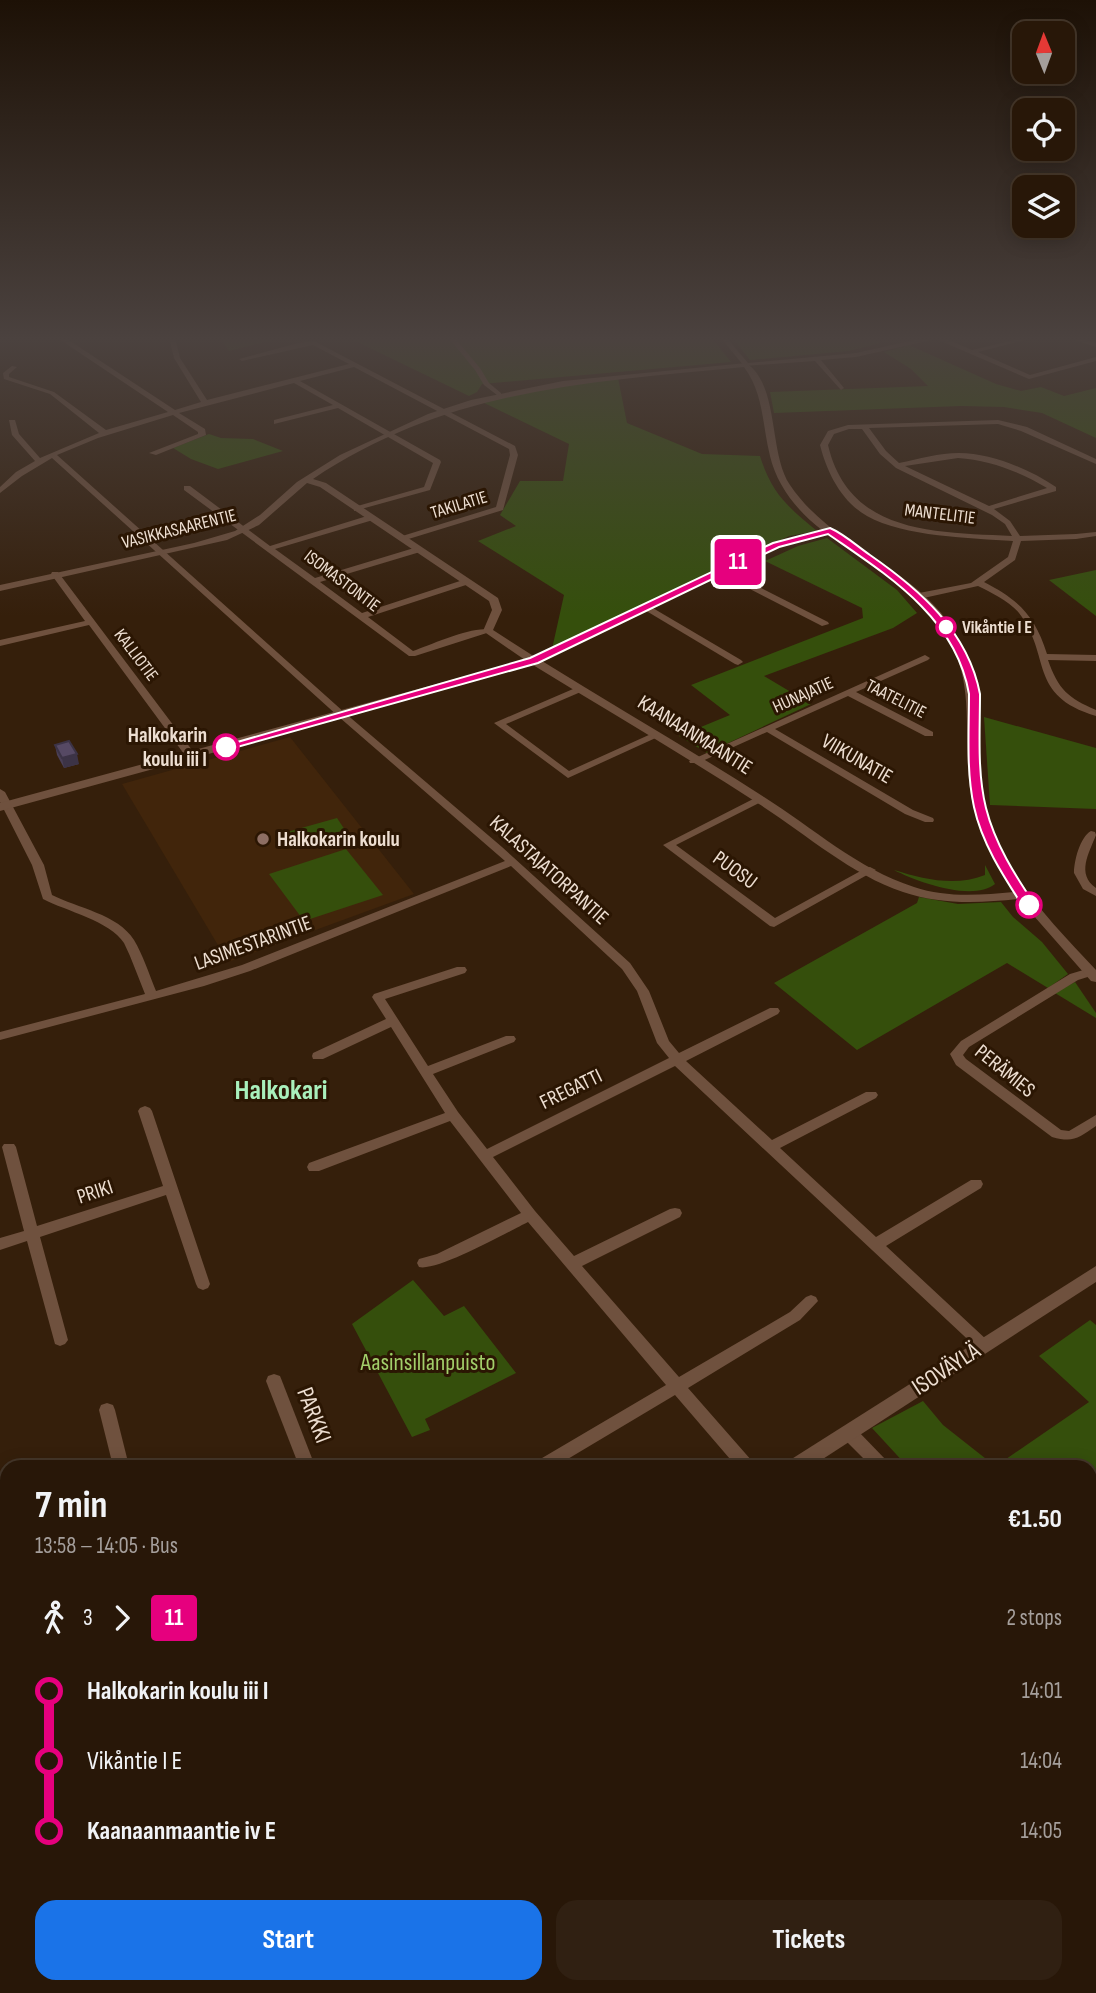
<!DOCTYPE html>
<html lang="en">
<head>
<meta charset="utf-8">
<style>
  :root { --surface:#281708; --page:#302012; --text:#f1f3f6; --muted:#a59f9c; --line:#443629; --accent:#1a73e8 }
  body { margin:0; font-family:"Sofia Sans Condensed",sans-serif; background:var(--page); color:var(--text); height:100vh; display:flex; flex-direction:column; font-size:26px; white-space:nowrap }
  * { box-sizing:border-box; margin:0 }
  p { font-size:23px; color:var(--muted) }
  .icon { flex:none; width:38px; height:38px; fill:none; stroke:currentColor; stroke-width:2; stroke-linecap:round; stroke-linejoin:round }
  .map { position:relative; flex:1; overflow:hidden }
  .panel { position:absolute; left:0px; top:1460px; width:1097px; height:534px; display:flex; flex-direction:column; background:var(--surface); border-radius:21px 21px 0 0; box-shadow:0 4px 18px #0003,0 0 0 2px var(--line) }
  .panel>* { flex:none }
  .badge { padding:0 14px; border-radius:5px; font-size:24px; line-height:46px }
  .needle { width:46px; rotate:359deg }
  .controls { position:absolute; left:1012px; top:21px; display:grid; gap:14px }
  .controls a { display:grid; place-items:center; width:63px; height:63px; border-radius:14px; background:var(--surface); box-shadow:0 4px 18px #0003,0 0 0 2px var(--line); font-size:35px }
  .map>.badge { position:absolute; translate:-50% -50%; box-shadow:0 0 0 4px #fff }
  .legs { display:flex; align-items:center; gap:10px; height:77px; padding:0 35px; font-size:23px }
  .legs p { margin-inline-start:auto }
  .head { display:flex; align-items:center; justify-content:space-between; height:119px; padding:0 35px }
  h1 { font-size:38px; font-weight:700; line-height:52px }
  .cta { display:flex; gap:14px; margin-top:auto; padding:14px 35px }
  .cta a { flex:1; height:80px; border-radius:21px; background:var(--accent); color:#fff; font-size:28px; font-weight:700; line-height:80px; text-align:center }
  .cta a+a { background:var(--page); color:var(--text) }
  ul { padding:0 35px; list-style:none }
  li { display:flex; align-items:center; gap:24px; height:70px; font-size:26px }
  li i { display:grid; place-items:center; width:10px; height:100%; margin:0 9px; background:currentColor }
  li i::after { content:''; width:18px; height:18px; margin:-9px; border:5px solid; border-radius:50%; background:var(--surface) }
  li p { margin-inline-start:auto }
  li:first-child i { background:linear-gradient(#0000 50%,currentColor 0) }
  li:last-child i { background:linear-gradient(currentColor 50%,#0000 0) }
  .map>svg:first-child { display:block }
</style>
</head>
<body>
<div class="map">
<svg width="1096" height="1993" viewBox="0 0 1096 1993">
  <rect width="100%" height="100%" fill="#351f0b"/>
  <path fill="#41250b" d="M290,737L414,894L228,962L122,784Z"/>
  <g fill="#354f0c">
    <path d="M220,337H286L229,351Z"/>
    <path d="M347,337H711L731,362L482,384L477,392L469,396Z"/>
    <path d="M732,337H868L881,343L849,351L750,360Z"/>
    <path d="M909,345L996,384L1021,391L1041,387L1064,396L1096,388V438L1042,413L1004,407L961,406L774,413L770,392L928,386L911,369L884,352Z"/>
    <path d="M618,378L627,423L702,454L760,456C772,494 787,506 817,531L789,536L552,649L564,595L478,541L516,526L500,515L520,481H563L569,444L480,401L540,388Z"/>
    <path d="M209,434L221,438L253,439L283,451L218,469L191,459L173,448Z"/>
    <path d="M827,538L897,590L917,613L893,628L764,676L811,704L707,753L679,736L730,715L691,685L863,618L862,608L765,561L798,546Z"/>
    <path d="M1096,570V616L1049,580Z"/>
    <path d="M984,717L1096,748V809L990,805Z"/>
    <path d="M337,818L345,830L295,844L287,832Z"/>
    <path d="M346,849L383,895L304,921L269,874Z"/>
    <path d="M985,865L995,884C973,902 917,882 894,870C923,879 955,887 985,875Z"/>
    <path d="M919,897L958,904L1001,902L1013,917L1042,942L1068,974L1048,988L1007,963L857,1050L774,983L917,903Z"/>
    <path d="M1075,982L1096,1013V1018L1055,993Z"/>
    <path d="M413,1280L444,1316L464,1306L516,1373L425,1419L430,1430L412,1437L352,1324Z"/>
    <path d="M1090,1320L1096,1325V1733L1090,1723V1466H996L1089,1402L1039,1356Z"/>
    <path d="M923,1401L943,1425L995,1466H907L872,1428Z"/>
    <path d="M615,1986H787L790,1993H619Z"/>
  </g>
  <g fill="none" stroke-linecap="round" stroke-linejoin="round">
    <g fill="#6f513e" fill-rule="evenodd">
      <path d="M59,337H64L175,410L201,402L174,358L169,337H175L180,358L207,400L349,364L313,345L242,361L239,359L298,343L314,341L515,446L518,455L503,510L402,541L398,539L399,537L496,507L510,455L509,449L354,367L300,381L440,460L441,462L430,490L354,511V507L424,487L433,463L338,408L274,424V420L333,405L294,383L179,413L205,429L206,435L156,455L149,453L198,434V432L173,415L98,438L57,455L345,713L502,847L630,963L649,991L669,1041L679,1053L770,1008H778L780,1011L778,1014L686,1061L772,1140L866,1092H876L878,1095L876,1098L780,1148L876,1237L971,1180H981L983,1184L981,1188L886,1246L988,1341L991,1345L988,1349L983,1351L978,1349L675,1066L493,1157L535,1211L574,1256L670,1209L675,1208L680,1209L682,1213L680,1217L582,1266L679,1377L790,1312L806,1297L811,1295L816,1297L818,1301L800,1320L688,1388L752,1461L754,1466H736L675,1395L556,1466H535L537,1461L666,1385L528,1222C508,1232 437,1272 419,1267L417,1263L419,1259L437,1254L521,1213L450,1121L319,1171H309L307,1167L309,1163L445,1113L391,1027L323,1059H313L312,1056L313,1053L386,1019L372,997L374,994L457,967H465L467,970L465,973L385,999L428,1066L506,1036H514L516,1039L514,1042L433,1074L458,1112L487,1149L669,1058L657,1043L637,991L622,969L511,866L250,971L204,986L0,1040V1032L145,994C138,977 132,959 124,943C110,921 66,911 43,899L32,865L0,802V789L5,792L44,865L52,895C77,908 118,914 134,940C143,955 149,974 156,991L242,965L505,861L339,717L52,458L22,476L0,493V487L16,472L35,461L12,435L9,420H15L19,434L40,458L99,433L50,394L4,379L3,373L12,366L17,367L9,374V377L54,392L106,430L168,412L59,339Z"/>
      <path d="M448,337H454L480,368L489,383L501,393V395H497L484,385L475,370Z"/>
      <path d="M720,337H726L748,363L856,353L928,337H942L972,350L1027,337H1037L978,352L1030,375L1096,357V361L1029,379L936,339L856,357L821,360L844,388L841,390L815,361L744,366Z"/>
      <path d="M1066,337H1075L1096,343V347Z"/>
      <path d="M998,420L1027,427L1096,459V464L1021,431L998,424L869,428L886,451L899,463C919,459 939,453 959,453C991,453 1029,469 1056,487V491L994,509L1010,521L1020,536L1076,534L1096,532V536L1076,539L1021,541L1015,560L984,582C1019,600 1035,616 1047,654L1096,655V661L1048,660C1058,689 1068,698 1096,710V716C1027,695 1052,656 1019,613C1009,601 992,593 978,586L919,599L915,596L919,593L971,583L1008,557L1013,541C971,538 904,537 867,516C842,502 827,473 820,445L828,431L848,425ZM849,429H862L880,454L896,468L992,515L1005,524L1012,536C936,532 849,535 828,445L834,434ZM958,458C990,460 1020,472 1047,488L989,506L905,466Z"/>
      <path d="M184,486H190L270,546L367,516H373V520L275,549L315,578L414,548H420V552L320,582L362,613L463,580H469V584L368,617L413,651C431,645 478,623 493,631L415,656H409L184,490Z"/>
      <path d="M720,567L828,622L829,624L822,626L717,572V568Z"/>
      <path d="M52,572H58L195,754V758H187L89,625L0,646V640L85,621L51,574Z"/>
      <path d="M646,604L741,660L743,662L738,665L735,664L643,609L642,607Z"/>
      <path d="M925,655L930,658L928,660L856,692L933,732V736H925L848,696L775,729L913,810L933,818L934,820L933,822H925L905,814L767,732L698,763H690L689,761Z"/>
      <path d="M580,686L583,687V691L506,724L569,771L651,734L655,733L660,736L568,778L494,723Z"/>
      <path d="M759,796L764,799L763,801L676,845L775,918L866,868L870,867L876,870L774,927L770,926L663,845Z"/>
      <path d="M1091,831L1095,832L1096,835C1089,853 1076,874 1096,888V896L1083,889L1074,873C1074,861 1080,837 1091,831Z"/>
      <path d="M1090,968L1096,972L1094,975L1078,980L969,1047L963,1055L966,1059L1061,1130L1069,1131L1096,1115V1126C1078,1138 1074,1143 1052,1137L956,1065L950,1054L961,1041L1070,974Z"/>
      <path d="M145,1106L150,1108L152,1111L210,1284L208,1288L203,1290L198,1288L196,1284L166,1195L40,1237L68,1340L65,1344L60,1346L55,1344L27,1241L0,1250V1238L24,1231L2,1147L4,1144H14L16,1147L37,1226L163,1186L138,1111L140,1108Z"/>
      <path d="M274,1374L280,1376L282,1381L315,1466H299L266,1381L268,1376Z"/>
      <path d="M107,1403L113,1405L115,1410L129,1466H113L99,1410L101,1405Z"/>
      <path d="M849,1426L855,1428L887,1461L889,1466H871L843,1438L841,1433L843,1428Z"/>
      <path d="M7,1582V1598L0,1600V1584Z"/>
      <path d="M1090,1744L1096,1746V1772L1090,1770Z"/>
      <path d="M1096,1926V1947L1090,1949V1928Z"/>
      <path d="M54,1986H87L85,1993H51Z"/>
      <path d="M318,1986H339L341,1993H319Z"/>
      <path d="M983,1986H1014L1012,1993H980Z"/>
    </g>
    <g fill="#6f513e" fill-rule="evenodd">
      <path d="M746,363C780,385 768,452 790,485C832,548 917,567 955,633C989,690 973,733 983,793C994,865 1048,919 1096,970V982L1091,981L1019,899C980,903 941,905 903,892C850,874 806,834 759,804C685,756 608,711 533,665L0,811V803L525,660L483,631L492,610L489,601L320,487L307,483L259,525L227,540L0,591V585L194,543L235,531L260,515L297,482L340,455L428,414L471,400L563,381ZM744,367C764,394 762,424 770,456C777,486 798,512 822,530L773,543L535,657L493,630L502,610L498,598L326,483L313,479C447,389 588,382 744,367ZM828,534C867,565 913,588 942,629C979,680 961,738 971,795C977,831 994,862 1014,892C981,895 946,898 914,887C858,869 813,828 764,797C691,750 616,707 542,661L779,547Z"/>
      <path d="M1096,1266V1282L812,1466H788L790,1460Z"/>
      <path d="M7,1861V1883L0,1884V1862Z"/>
    </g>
  </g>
  <path fill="#4a3f56" d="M55,745L79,764L64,768L57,755Z"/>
  <path fill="#3c3346" d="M77,754L79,764L64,768L62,758Z"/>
  <path fill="#564964" stroke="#3c3346" stroke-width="2" d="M69,741L77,754L62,758L55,745Z"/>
  <linearGradient id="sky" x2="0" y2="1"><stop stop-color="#1d1106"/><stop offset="0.55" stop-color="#4b423f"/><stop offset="1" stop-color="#4b423f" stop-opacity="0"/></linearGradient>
  <rect width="1096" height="616" fill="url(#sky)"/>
  <path fill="#e6007e" stroke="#fff" stroke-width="2" d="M830,528C844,534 857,546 870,555C919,589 968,631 980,694C980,732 977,772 986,808C995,844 1015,875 1035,905L1033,908H1024C1004,877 982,844 974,807C966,770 969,732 969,694C956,617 887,575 828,534L779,547L538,663L230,749L220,747L530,658L773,543Z"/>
  <g fill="#fff" stroke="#e6007e" stroke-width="3.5">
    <circle cx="946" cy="627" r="9"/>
    <circle cx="226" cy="747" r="12"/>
    <circle cx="1029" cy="905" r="12"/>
  </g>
  <circle fill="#8d6e63" stroke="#2b1603" stroke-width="2.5" cx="263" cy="839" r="7"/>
  <g text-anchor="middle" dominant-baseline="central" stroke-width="6" stroke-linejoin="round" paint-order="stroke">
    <g font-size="18" fill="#edded1" stroke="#2b1603">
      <text transform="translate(459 505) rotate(-17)">TAKILATIE</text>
      <text transform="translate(940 514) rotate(7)">MANTELITIE</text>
      <text transform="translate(179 529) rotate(-14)">VASIKKASAARENTIE</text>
      <text transform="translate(342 581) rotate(37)">ISOMASTONTIE</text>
      <text transform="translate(136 655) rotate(53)">KALLIOTIE</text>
      <text transform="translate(803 695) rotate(-24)">HUNAJATIE</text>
      <text transform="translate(896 699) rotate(27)">TAATELITIE</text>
    </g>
    <g font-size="18" font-weight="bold" fill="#edded1" stroke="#2b1603" text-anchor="start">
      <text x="962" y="627">Vikåntie I E</text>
    </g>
    <g font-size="21" font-weight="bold" fill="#edded1" stroke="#2b1603" text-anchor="end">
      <text x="207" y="735">Halkokarin<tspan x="207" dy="24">koulu iii I</tspan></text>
    </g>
    <g font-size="21" fill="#edded1" stroke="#2b1603">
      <text transform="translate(695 735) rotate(32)">KAANAANMAANTIE</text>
      <text transform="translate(857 759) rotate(30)">VIIKUNATIE</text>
      <text transform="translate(549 870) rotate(42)">KALASTAJATORPANTIE</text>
      <text transform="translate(735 870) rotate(36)">PUOSU</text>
      <text transform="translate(253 943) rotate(-20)">LASIMESTARINTIE</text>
      <text transform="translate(1005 1071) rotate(39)">PERÄMIES</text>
      <text transform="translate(571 1089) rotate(-26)">FREGATTI</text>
      <text transform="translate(95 1192) rotate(-18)">PRIKI</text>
    </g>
    <g font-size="21" font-weight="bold" fill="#edded1" stroke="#2b1603" text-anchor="start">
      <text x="277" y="839">Halkokarin koulu</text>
    </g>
    <g font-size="24" fill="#a2cf6a" stroke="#2b1603">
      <text x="428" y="1362">Aasinsillanpuisto</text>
    </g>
    <g font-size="24" fill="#edded1" stroke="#2b1603">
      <text transform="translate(946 1369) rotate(-33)">ISOVÄYLÄ</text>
      <text transform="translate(314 1415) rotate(69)">PARKKI</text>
    </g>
    <g font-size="28" font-weight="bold" fill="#a9f0bc" stroke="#2b1603">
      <text x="281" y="1090">Halkokari</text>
    </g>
  </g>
</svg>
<div class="controls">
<a><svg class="needle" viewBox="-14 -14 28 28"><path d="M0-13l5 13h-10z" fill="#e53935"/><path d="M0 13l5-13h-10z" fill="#a59f9c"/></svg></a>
<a><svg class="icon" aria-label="locate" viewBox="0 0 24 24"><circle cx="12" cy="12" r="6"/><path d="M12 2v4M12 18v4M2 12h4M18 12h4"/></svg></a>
<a><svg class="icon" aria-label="layers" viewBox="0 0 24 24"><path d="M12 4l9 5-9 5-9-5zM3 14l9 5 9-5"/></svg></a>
</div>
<b class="badge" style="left:738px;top:562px;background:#e6007e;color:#fff">11</b>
<section class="panel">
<div class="head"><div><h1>7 min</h1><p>13:58 – 14:05 · Bus</p></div><b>€1.50</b></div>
<div class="legs"><svg class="icon" aria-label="walk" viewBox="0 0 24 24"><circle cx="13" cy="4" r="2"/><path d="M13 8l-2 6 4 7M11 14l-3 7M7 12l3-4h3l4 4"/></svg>3<svg class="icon" aria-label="forward" viewBox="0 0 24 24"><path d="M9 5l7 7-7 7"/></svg><b class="badge" style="background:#e6007e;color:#fff">11</b><p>2 stops</p></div>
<ul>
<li><i style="color:#e6007e"></i><b>Halkokarin koulu iii I</b><p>14:01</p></li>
<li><i style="color:#e6007e"></i><span>Vikåntie I E</span><p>14:04</p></li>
<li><i style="color:#e6007e"></i><b>Kaanaanmaantie iv E</b><p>14:05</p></li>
</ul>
<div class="cta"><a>Start</a><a>Tickets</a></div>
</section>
</div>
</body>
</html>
